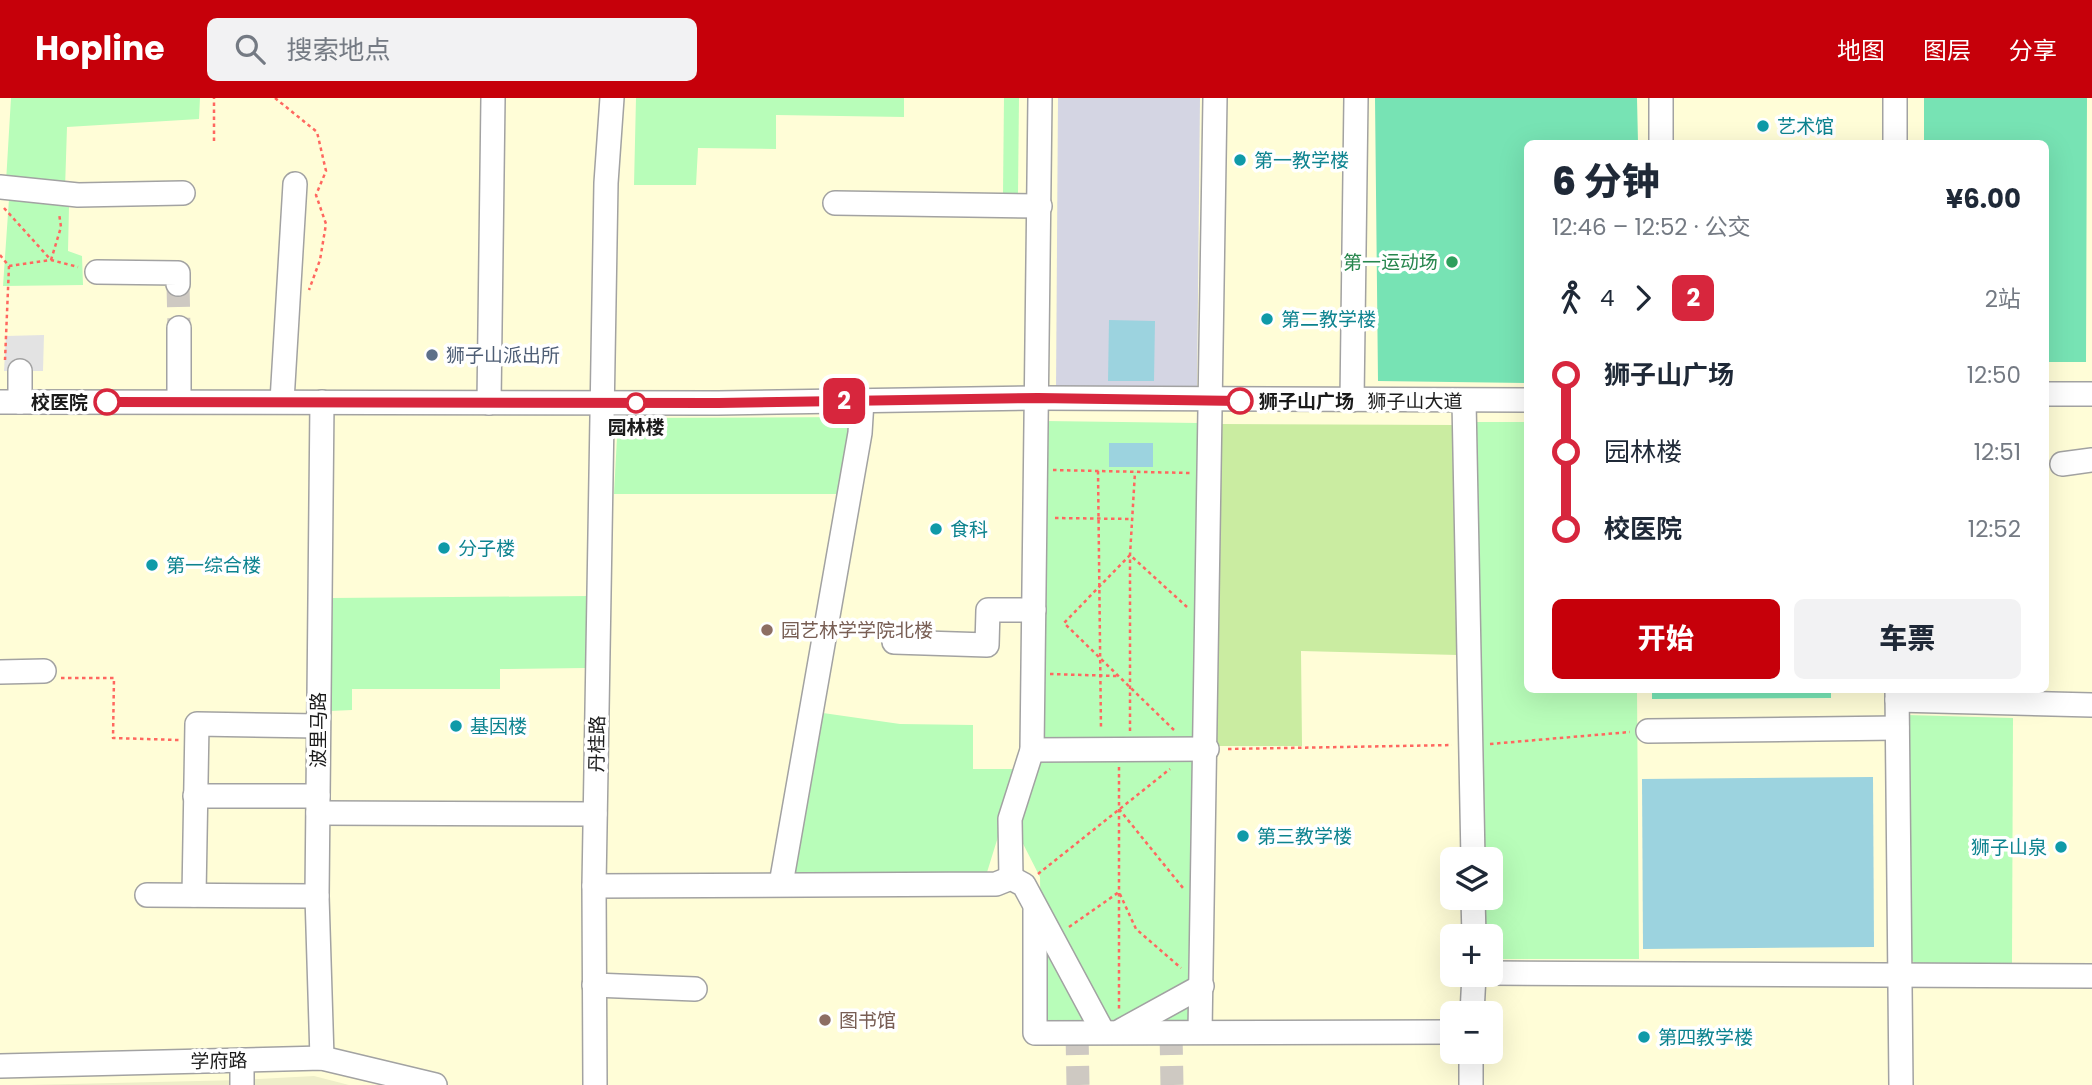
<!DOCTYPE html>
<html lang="zh">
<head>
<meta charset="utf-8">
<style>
  :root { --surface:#fff; --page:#f2f2f3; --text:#1f2937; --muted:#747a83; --accent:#c6000a }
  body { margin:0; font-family:Poppins,"Noto Sans SC",sans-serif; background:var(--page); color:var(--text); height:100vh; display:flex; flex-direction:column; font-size:26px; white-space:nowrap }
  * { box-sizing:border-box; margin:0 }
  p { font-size:23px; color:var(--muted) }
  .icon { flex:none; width:38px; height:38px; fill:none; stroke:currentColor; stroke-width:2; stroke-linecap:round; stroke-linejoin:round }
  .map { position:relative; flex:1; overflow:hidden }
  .sheet { position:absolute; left:1524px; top:42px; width:525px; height:553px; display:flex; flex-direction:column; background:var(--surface); border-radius:10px; box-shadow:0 7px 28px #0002 }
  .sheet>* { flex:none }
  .badge { padding:0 14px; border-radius:10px; font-size:24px; line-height:46px }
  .fabs { position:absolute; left:1440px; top:749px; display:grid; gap:14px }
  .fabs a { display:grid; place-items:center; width:63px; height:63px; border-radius:10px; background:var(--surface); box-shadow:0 7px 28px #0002; font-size:35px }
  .map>.badge { position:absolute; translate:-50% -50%; box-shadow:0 0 0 4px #fff }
  .legs { display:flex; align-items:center; gap:10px; height:77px; padding:0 28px; font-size:23px }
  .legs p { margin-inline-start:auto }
  .headline { display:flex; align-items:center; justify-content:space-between; height:119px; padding:0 28px }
  h1 { font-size:38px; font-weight:800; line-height:52px }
  .primary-button { display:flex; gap:14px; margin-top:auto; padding:14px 28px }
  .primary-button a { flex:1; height:80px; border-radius:10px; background:var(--accent); color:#fff; font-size:28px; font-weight:800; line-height:80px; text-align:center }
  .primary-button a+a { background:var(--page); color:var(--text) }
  ul { padding:0 28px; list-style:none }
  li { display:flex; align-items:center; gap:24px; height:77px; font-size:26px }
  li i { display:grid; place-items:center; width:10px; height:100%; margin:0 9px; background:currentColor }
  li i::after { content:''; width:18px; height:18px; margin:-9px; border:5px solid; border-radius:50%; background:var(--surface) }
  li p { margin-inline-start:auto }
  li:first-child i { background:linear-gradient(#0000 50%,currentColor 0) }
  li:last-child i { background:linear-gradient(currentColor 50%,#0000 0) }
  header { display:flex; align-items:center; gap:42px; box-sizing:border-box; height:98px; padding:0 35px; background:var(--accent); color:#fff }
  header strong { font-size:33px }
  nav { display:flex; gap:38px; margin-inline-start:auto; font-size:24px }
  .search { width:490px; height:63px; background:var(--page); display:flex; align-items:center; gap:18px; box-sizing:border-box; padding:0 24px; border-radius:10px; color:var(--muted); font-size:26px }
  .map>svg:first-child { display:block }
</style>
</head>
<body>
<header>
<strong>Hopline</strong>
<div class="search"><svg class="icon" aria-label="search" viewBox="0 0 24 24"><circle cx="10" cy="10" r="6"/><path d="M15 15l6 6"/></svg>搜索地点</div>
<nav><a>地图</a><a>图层</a><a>分享</a></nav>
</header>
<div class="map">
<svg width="2092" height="987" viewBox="0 0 2092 987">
  <rect width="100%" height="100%" fill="#eee8e0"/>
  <path fill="#fffdd7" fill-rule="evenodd" d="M0,0H2092V987H0ZM1528,46H2046V592H1528ZM1452,761H1491V800H1452ZM1452,838H1491V877H1452ZM1452,915H1491V954H1452Z"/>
  <path fill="#eeeec9" d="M314,978L349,987H28L241,982Z"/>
  <path fill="#caeca1" d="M1219,326L1455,327L1458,557L1301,553L1302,648H1216Z"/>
  <g fill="#b8fdb9">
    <path d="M11,0H200L199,21L67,29L65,91L6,84Z"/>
    <path d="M636,0H904V19L776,17V51L698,50L696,87H634Z"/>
    <path d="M1004,0H1019L1018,95H1003Z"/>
    <path d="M9,101L69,108L68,153L82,158L83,187L3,188Z"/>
    <path d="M855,319L841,396H614L618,320Z"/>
    <path d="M1045,323L1198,325L1199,660L1195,927H1042L1040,779L1016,732Z"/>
    <path d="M1475,324H1528V592H1637L1639,861H1491V838H1478V800H1491V761H1478Z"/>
    <path d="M589,498L585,570L500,571V591H352V612L330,613L331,500Z"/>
    <path d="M816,614L900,626L973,627V671H1019L984,784L788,781Z"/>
    <path d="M1907,617L2013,620L2012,865L1915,866L1905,853Z"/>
  </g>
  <g fill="#77e3b4">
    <path d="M1375,0H1637L1638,45L1528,46V285L1378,283Z"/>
    <path d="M1924,0H2087L2086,264H2046V46L1924,45Z"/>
    <path d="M1652,592H1831V600L1652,601Z"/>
  </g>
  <path fill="#e3e3e3" d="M44,237L43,273H4L6,238Z"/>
  <path fill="#d4d5e3" d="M1058,0H1200L1197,294L1056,293Z"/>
  <g fill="#9cd3df">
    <path d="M1109,222L1155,223L1154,283H1108Z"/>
    <rect x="1109" y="345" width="44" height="24"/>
    <path d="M1873,679L1874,849L1643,851L1642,681Z"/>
  </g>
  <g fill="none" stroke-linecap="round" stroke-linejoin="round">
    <g stroke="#cec9c2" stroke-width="23" stroke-dasharray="23 11" stroke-linecap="butt">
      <path d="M178,186L179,230"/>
      <path d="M1077,934L1078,987"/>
      <path d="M1171,934L1172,987"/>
    </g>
    <defs>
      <g id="minor">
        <path d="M1661,0V46"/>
        <path d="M1895,0V46"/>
        <path d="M0,89L78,97L183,95"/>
        <path d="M835,105L1040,108"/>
        <path d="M97,174L178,175V186"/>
        <path d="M179,230V303"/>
        <path d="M20,273V304"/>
        <path d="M2046,296H2092"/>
        <path d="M1352,302L1356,0"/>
        <path d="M282,303L295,86"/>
        <path d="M1464,303L1473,761"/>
        <path d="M0,304L718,305L1038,300L1528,302"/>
        <path d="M322,304L317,798L322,960"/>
        <path d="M489,305L493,0"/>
        <path d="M2062,366L2092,362"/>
        <path d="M894,544L987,547L988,512H1034"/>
        <path d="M0,574L44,573"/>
        <path d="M1897,592L1901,987"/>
        <path d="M1897,602L2092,607"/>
        <path d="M1648,633L1897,630"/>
        <path d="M1032,652L1207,651"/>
        <path d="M195,698H318"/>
        <path d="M318,715L595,716"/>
        <path d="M1011,780L1010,721L1032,652L1040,0"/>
        <path d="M781,786L860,335L862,303"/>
        <path d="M594,788L996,786L1011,780L1024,787L1103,934"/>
        <path d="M147,797L317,798"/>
        <path d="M194,797L197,626L318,628"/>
        <path d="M1473,800L1474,838"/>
        <path d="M1035,813V935L1452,934"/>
        <path d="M1491,875L2092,878"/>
        <path d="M594,887L695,891"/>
        <path d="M1472,915L1474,877"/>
        <path d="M1122,932L1202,888"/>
        <path d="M1200,934L1215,0"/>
        <path d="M0,968L322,960L435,987"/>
        <path d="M242,987V962"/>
        <path d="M595,987L594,788L606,85L612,0"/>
        <path d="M1471,987V954"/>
      </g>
    </defs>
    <use href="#minor" stroke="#a2a2a2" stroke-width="26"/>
    <g stroke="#ff675f" stroke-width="2.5" stroke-dasharray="3.5 3.5" stroke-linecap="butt">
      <path d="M275,0L317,34L326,73L316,97L326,126L320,162L309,192"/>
      <path d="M214,43V0"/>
      <path d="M4,110L51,162"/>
      <path d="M0,157L9,168L5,262"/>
      <path d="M51,162L61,129L59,115"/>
      <path d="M9,168L51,162L78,169"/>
      <path d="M1053,372L1190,375"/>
      <path d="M1098,373L1101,632"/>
      <path d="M1055,420L1132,421"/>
      <path d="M1050,576L1117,578"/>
      <path d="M61,580H114L113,640L179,642"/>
      <path d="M1174,632L1064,525L1130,457L1187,509"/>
      <path d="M1130,633V457L1135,374"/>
      <path d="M1490,646L1630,634"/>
      <path d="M1228,651L1452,647"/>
      <path d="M1119,669V911"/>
      <path d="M1119,711L1183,790"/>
      <path d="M1038,776L1170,671"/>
      <path d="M1069,829L1119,794L1136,831L1181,870"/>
    </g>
    <use href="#minor" stroke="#fff" stroke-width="23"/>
  </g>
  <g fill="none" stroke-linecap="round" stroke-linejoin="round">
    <defs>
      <path id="line-1" d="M107,304L718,305L1038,300L1240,303"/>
    </defs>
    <use href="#line-1" stroke="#fff" stroke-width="16"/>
    <use href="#line-1" stroke="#d7263d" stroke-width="10"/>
  </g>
  <g fill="#0f9aa8" stroke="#fff" stroke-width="2.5">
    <circle cx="1763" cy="28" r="7"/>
    <circle cx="1240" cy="62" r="7"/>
    <circle cx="1267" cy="221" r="7"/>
    <circle cx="936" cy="431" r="7"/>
    <circle cx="444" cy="450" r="7"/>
    <circle cx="152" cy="467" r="7"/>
    <circle cx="456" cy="628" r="7"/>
    <circle cx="1243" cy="738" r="7"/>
    <circle cx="2061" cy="749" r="7"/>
    <circle cx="1644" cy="939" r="7"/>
  </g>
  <circle fill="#2e9e5b" stroke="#fff" stroke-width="2.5" cx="1452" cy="164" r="7"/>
  <circle fill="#5c6f8a" stroke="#fff" stroke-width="2.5" cx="432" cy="257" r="7"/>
  <g fill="#fff" stroke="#d7263d" stroke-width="3.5">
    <circle cx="1240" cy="303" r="12"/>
    <circle cx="107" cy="304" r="12"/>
    <circle cx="636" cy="305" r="9"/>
  </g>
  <g fill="#8d6e63" stroke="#fff" stroke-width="2.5">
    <circle cx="767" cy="532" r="7"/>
    <circle cx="825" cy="922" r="7"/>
  </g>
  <g text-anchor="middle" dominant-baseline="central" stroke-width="7" stroke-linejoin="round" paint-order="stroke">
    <g font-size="19" fill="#0d838f" stroke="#fff" text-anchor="start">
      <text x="1777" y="28">艺术馆</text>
      <text x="1254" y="62">第一教学楼</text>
      <text x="1281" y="221">第二教学楼</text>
      <text x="950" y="431">食科</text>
      <text x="458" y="450">分子楼</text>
      <text x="166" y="467">第一综合楼</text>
      <text x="470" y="628">基因楼</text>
      <text x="1257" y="738">第三教学楼</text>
      <text x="2047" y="749" text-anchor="end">狮子山泉</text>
      <text x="1658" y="939">第四教学楼</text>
    </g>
    <g font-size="19" fill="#27864d" stroke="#fff" text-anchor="end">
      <text x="1438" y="164">第一运动场</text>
    </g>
    <g font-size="19" fill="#4e5e75" stroke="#fff" text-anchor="start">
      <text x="446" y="257">狮子山派出所</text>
    </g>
    <g font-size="19" font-weight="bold" fill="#1b1b1b" stroke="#fff" text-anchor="start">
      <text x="1259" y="303">狮子山广场</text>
      <text x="88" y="304" text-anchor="end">校医院</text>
      <text x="636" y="329" text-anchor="middle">园林楼</text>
    </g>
    <g font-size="19" fill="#1b1b1b" stroke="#fff">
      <text x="1415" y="303">狮子山大道</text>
      <text transform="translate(318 632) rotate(-90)">波里马路</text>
      <text transform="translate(597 646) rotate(-89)">丹桂路</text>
      <text transform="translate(219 963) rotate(-1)">学府路</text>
    </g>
    <g font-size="19" fill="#785e54" stroke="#fff" text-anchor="start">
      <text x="781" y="532">园艺林学学院北楼</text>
      <text x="839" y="922">图书馆</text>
    </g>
  </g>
</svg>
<div class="fabs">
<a><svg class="icon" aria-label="layers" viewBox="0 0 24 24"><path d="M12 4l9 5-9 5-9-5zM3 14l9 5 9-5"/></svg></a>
<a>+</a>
<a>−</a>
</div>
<b class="badge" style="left:844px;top:303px;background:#d7263d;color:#fff">2</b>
<section class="sheet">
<div class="headline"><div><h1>6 分钟</h1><p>12:46 – 12:52 · 公交</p></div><b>¥6.00</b></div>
<div class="legs"><svg class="icon" aria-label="walk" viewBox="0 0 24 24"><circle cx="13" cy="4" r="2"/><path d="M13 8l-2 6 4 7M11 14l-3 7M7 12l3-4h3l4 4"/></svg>4<svg class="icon" aria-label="forward" viewBox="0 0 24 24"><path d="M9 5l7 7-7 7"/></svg><b class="badge" style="background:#d7263d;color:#fff">2</b><p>2站</p></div>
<ul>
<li><i style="color:#d7263d"></i><b>狮子山广场</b><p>12:50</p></li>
<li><i style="color:#d7263d"></i><span>园林楼</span><p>12:51</p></li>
<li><i style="color:#d7263d"></i><b>校医院</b><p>12:52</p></li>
</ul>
<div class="primary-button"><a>开始</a><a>车票</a></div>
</section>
</div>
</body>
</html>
